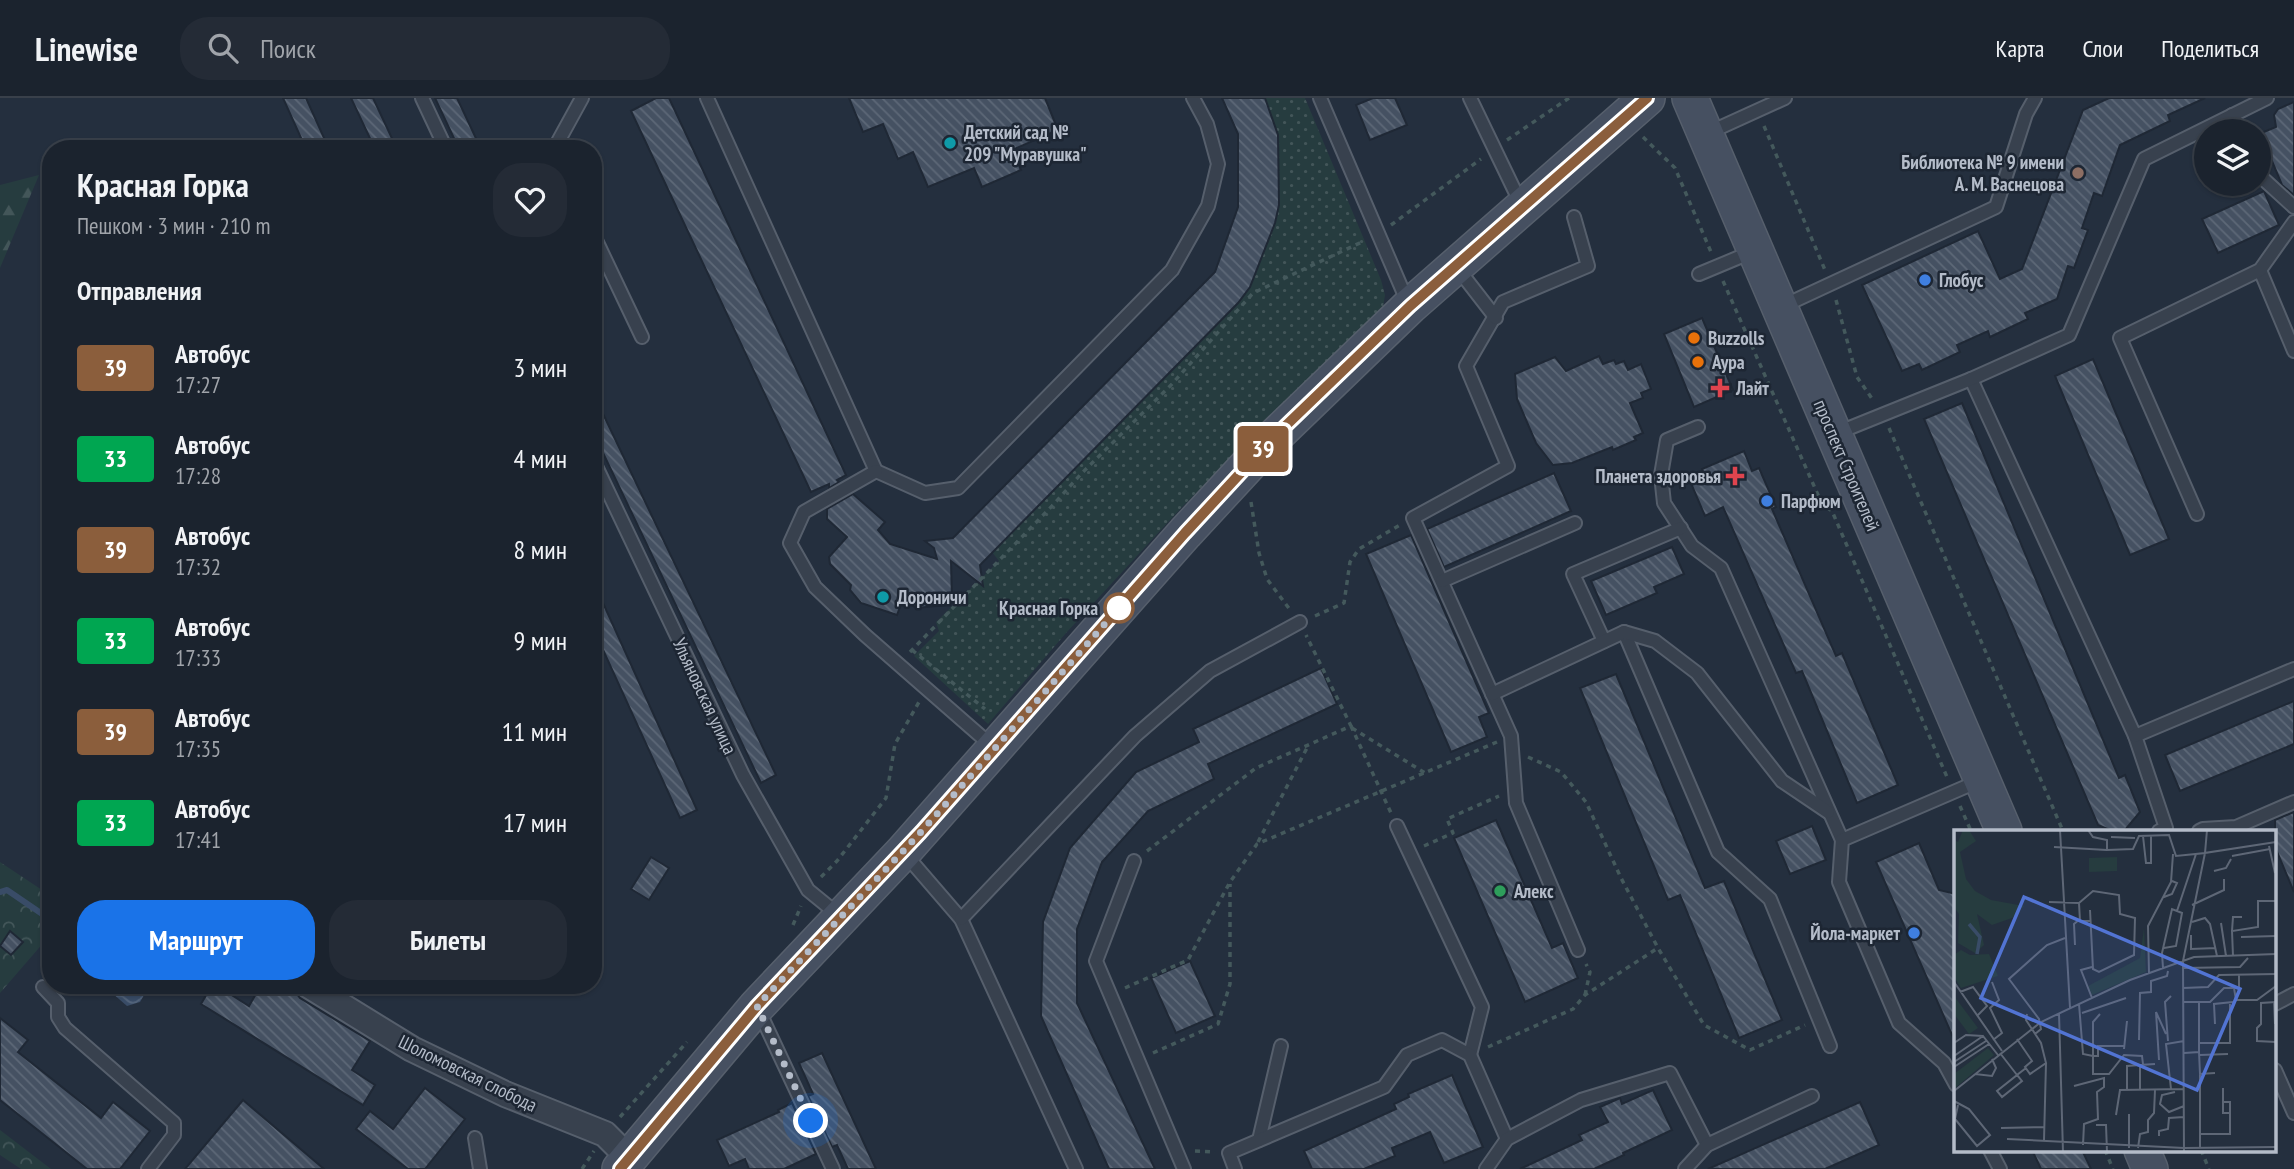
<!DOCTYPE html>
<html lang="ru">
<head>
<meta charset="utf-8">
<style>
  :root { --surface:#1b232e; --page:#242b36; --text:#f1f3f6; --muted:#a0a4aa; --line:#39404a; --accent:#1a73e8 }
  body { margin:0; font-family:"PT Sans Narrow",sans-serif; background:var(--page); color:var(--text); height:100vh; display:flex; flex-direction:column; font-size:26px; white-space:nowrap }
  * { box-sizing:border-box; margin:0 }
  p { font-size:23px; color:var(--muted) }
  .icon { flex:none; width:38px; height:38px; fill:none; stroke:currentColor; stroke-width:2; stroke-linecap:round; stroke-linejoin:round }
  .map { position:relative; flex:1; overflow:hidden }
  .drawer { position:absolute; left:42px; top:42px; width:560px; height:854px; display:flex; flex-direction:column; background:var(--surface); border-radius:28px; box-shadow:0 2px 5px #0004,0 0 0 2px var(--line) }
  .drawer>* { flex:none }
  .badge { padding:0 14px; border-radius:5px; font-size:24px; line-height:46px }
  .tools { position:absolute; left:2194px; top:21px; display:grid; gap:14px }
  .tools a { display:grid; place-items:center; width:77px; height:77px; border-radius:50%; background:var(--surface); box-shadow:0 2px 5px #0004,0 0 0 2px var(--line); font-size:35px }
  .you { position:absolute; width:35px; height:35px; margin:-18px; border:5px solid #fff; border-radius:50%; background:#1a73e8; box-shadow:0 0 0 10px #1a73e833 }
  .map>.badge { position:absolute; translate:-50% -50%; box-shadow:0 0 0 4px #fff }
  h2 { padding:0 35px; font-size:26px; line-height:63px }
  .round { display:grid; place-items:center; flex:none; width:74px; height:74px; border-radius:28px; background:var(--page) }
  .overview { display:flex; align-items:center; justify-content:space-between; height:119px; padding:0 35px }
  h1 { font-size:33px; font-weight:700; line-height:52px }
  .primary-button { display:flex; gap:14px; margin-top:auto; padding:14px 35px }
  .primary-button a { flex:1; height:80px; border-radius:28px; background:var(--accent); color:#fff; font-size:28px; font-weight:700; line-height:80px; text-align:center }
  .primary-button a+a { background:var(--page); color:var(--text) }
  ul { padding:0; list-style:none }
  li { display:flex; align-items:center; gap:21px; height:91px; padding:0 35px }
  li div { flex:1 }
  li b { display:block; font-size:26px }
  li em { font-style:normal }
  li .badge { min-width:77px; font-weight:700; text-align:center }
  header { display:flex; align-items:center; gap:42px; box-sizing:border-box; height:98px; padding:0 35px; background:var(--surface); border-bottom:2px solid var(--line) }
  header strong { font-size:33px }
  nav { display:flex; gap:38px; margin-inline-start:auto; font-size:24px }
  .search { width:490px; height:63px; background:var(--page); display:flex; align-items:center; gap:18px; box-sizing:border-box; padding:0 24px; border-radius:28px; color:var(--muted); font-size:26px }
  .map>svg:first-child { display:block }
</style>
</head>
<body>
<header>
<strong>Linewise</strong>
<div class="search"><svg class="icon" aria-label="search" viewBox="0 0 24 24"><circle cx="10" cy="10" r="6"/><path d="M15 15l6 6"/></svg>Поиск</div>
<nav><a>Карта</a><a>Слои</a><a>Поделиться</a></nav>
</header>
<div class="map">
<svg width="2294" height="1071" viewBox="0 0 2294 1071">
  <defs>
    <pattern id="grass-dots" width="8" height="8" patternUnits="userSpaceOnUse" patternTransform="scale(1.75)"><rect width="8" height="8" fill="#263c3f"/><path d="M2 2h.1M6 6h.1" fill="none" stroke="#435659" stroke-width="1.8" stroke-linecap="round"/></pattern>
    <pattern id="forest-firs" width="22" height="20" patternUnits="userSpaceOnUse" patternTransform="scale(1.75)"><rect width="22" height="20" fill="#263c3f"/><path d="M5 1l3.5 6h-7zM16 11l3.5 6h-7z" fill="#435659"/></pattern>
    <pattern id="park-crowns" width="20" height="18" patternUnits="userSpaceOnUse" patternTransform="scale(1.75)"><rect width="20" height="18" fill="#263c3f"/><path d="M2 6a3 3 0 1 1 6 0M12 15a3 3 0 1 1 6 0" fill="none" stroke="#435659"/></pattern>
    <pattern id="water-waves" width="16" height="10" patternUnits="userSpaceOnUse" patternTransform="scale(1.75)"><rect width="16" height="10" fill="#394c67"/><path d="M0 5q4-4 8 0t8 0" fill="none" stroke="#53647b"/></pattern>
    <pattern id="building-back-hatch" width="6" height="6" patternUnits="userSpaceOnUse" patternTransform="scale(1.75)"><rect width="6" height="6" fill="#455162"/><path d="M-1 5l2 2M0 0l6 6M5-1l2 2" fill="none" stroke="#5d6877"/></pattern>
  </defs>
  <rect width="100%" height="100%" fill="#242f3e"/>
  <path fill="url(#grass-dots)" d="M1265,0H1305L1381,182L1385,197L1383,209L1182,409L1066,535L988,626L914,558L939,533L936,524L999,463L992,454L1238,205L1250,189L1275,125L1279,107L1278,37Z"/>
  <path fill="url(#forest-firs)" d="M39,77L0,170V87Z"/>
  <g fill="url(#park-crowns)">
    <path d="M0,764L51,798V836L0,895Z"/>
    <path d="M0,1032L51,1071H21L0,1057Z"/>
  </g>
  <path fill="url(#water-waves)" d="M103,887H146L148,890L140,904L127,908Z"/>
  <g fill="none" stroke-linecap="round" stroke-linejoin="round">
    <path stroke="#394c67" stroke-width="6" d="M0,794L7,792L51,822"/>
  </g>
  <g fill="url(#building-back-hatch)" stroke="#1f2835" stroke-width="2">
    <path d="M283,0H306L329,51H306Z"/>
    <path d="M351,0H373L397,51H375Z"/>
    <path d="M435,0H457L481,51H459Z"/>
    <path d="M656,0H669L846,377L837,382L839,384L829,390V386L811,394L631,13Z"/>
    <path d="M849,0H1045L1058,32L1012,52L1021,72L982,89L974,70L928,89L913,54L898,61L883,26L863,34Z"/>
    <path d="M1222,0H1265L1278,37L1279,107L1275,125L1250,189L1238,205L980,467L983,488L951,463L952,500L947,507L916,510L903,501L897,517L861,505L850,492L851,487L830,466L829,459L847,439L827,421V411L853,396L885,424L878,432L890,446L937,461L934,450L925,443L953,440L1215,174L1238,109V36Z"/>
    <path d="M1373,0H1395L1407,27L1370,42L1356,7Z"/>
    <path d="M2109,0H2205L2168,17L2170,23L2120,47L2102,98L2094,95L2082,130L2088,132L2074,170L2068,168L2057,201L2025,215L2028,221L1990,239L1988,233L1957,247L1960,254L1922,272L1919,266L1902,273L1862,187L1978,133L2000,181L2022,171L2083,12Z"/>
    <path d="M2294,4V97L2282,87L2267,51L2259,55V36L2276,29L2274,17L2278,11Z"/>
    <path d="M2264,93L2279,127L2218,155L2202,121Z"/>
    <path d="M1702,220L1733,292L1694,309L1664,236Z"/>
    <path d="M1599,258L1603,266L1614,262L1616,266L1624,263L1628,272L1641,266L1651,291L1641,295L1643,300L1630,305L1643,335L1634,339L1636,342L1613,352L1612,349L1572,365L1553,367L1536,345L1517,301L1515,276L1555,259L1566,273Z"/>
    <path d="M2093,261L2169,441L2130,457L2055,278Z"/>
    <path d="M593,295L776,677L761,685L593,334Z"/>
    <path d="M1962,305L2119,680L2125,677L2140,714L2125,732L2112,733L2098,727L1924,321Z"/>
    <path d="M1744,353L1752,373L1759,370L1776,409L1772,411L1836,558L1842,555L1898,687L1857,705L1802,573L1796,575L1723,409L1705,418L1690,383L1704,376L1702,371Z"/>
    <path d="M1554,375L1571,413L1444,469L1427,431Z"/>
    <path d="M1411,437L1489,615L1479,619L1487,639L1451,654L1366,456Z"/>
    <path d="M1672,449L1684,476L1654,489L1657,495L1606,517L1591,483Z"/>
    <path d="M593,483L697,712L680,720L593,530Z"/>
    <path d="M1321,570L1337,606L1208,666L1214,681L1148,713L1102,764L1077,831V905L1155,1071H1109L1041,918L1043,824L1070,750L1136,674L1199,644L1193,631Z"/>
    <path d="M1616,576L1705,790L1724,783L1782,922L1739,940L1680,797L1668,802L1580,590Z"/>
    <path d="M2294,603V646L2180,693L2165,657Z"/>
    <path d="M2294,714V794L2275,749V722Z"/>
    <path d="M1496,722L1552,850L1563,845L1578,880L1525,904L1454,740Z"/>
    <path d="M1812,728L1826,762L1790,776L1776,743Z"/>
    <path d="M1919,745L1939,792L1956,796V946L1876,764Z"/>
    <path d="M651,759L669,770L649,802L631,791Z"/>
    <path d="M10,833L23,844L11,857L0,848Z"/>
    <path d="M1190,863L1215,918L1176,935L1151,880Z"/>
    <path d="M212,887H216L249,908L261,887H287L294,892L300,900L370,943L352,972L375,987L363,1007L201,906Z"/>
    <path d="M0,920L28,942L18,954L101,1020L113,1004L150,1033L120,1071H87L0,1002Z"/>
    <path d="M822,955L876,1071H848L837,1047L832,1049L808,998L813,996L799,965Z"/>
    <path d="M1452,977L1483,1049L1444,1065L1430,1034L1392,1050L1395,1058L1364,1071H1312L1304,1053L1396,1011L1394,1006L1409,999L1408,996Z"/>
    <path d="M425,990L465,1021L425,1071H408L356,1031L370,1013L393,1031Z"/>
    <path d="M1653,992L1672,1032L1623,1055L1624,1057L1594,1071H1520L1582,1042L1579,1037L1608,1024L1600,1009L1620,1000L1622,1006Z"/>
    <path d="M243,1002L324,1071H185Z"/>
    <path d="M1860,1004L1879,1047L1825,1071H1708Z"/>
    <path d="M792,1005L816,1056L784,1071H749L745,1061L729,1068L717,1042L779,1014L778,1012Z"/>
    <path d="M2032,1052H2082L2091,1071H2041Z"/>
  </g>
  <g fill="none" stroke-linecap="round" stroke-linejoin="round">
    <defs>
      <g id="lane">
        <path d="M422,0L446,51"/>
        <path d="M707,0L876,373L925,395L958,390L1172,172L1208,108L1218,66L1207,26L1193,0"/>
        <path d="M1320,0L1408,205"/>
        <path d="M1470,0L1522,108"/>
        <path d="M2232,17L2238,33"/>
        <path d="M1708,35L1785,0"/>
        <path d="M554,51L582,0"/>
        <path d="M2259,77L2294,109"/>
        <path d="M1574,119L1588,168L1503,204L1466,268L1508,368L1413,420L1511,638L1516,705L1578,852"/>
        <path d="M593,136L642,239"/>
        <path d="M1458,171L1496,220"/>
        <path d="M2260,172L2294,253"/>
        <path d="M1699,176L1754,153"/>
        <path d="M1781,209L1996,109L2026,16L2035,0"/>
        <path d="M1971,281L2135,638L2166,730L2159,733"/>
        <path d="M1698,329L1667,342L1661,377L1664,405L1692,448L1721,470L1842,742"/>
        <path d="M1837,335L1971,281L2069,237L2144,61L2267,0"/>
        <path d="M593,362L743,677L808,792L841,819"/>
        <path d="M876,373L804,414L790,445L815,489L865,537L992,648"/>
        <path d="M2197,416L2120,240L2260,172L2294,124"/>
        <path d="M1442,483L1575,425"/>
        <path d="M1624,534L1718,754L1770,801L1830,948"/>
        <path d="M1604,543L1573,476L1681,430"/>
        <path d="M1492,596L1624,534L1655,543L1697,575L1782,683L1828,714"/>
        <path d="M2135,638L2294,571"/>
        <path d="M1397,728L1482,909L1470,957"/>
        <path d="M2199,733L2203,731L2236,729L2294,704"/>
        <path d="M905,756L961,821L1076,1071"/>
        <path d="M1134,763L1096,863L1184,1071"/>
        <path d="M961,821L1135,638L1210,573L1300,524"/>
        <path d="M43,889L58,905V919L65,930L174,1025V1037L148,1071"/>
        <path d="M2275,906L2294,896"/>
        <path d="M759,913L833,1071"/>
        <path d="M2275,972L2294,1015"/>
        <path d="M1956,987L1944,965L1899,925L1839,784L1842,742L1979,683"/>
        <path d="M475,1040L480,1071"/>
        <path d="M1259,1042L1281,948"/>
        <path d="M1990,1052L2000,1071"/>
        <path d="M1235,1071L1229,1055L1384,989L1407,957L1442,942L1470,957L1507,1041"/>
        <path d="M1486,1071L1507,1041L1581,1002L1670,975L1707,1047"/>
        <path d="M1685,1071L1707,1047L1812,998"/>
      </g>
      <path id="street" d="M308,887L412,951L505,996L605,1036L628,1059"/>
      <g id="secondary">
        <path d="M1690,0L2004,733"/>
        <path d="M2142,1052L2150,1071"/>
        <path d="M620,1071L757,908L903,754L1185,435L1273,340L1410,208L1647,0"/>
      </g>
    </defs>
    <use href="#lane" stroke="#565f6c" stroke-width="16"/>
    <use href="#street" stroke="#565f6c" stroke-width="28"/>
    <use href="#secondary" stroke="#565f6c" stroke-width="38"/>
    <g stroke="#44595c" stroke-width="3.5" stroke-dasharray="5 5" stroke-linecap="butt">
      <path d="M1764,28L1825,172"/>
      <path d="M1643,39L1675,70L1711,154"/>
      <path d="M1507,42L1569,0"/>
      <path d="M1391,127L1481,61"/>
      <path d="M1723,183L1822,406L1832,413L1947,679"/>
      <path d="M1836,202L1857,279L1873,302"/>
      <path d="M1889,330L2063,733"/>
      <path d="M1251,404L1259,455L1267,481L1291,513"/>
      <path d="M1315,518L1344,505L1350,464L1359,451L1400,427"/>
      <path d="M912,552L985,611"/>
      <path d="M910,554L1052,408L1081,376L1172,286L1253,195L1364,143"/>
      <path d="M1351,628L1391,715"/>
      <path d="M1352,630L1425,675"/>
      <path d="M1528,659L1561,674L1586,704L1621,780L1658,850L1704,927L1750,952L1805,927"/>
      <path d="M1960,708L1971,733"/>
      <path d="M1258,744L1308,648"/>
      <path d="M1424,748L1453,735L1447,721L1499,698"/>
      <path d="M1147,753L1256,670L1351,628L1306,537"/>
      <path d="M821,779L837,763L886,700L895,646L919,604"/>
      <path d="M793,827L801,808"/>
      <path d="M1125,890L1188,862L1230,784L1257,746L1497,644"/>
      <path d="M1585,897L1590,874L1586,866"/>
      <path d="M1488,949L1573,911L1585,897L1658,850"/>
      <path d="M1153,955L1218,926L1230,886V786"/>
      <path d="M620,1019L687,944"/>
      <path d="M2105,1052L2113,1071"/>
      <path d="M2201,1052L2209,1071"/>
      <path d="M1195,1053L1215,1054"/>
      <path d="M582,1071L594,1053"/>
    </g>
    <use href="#lane" stroke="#38414e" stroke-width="12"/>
    <use href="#street" stroke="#38414e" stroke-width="24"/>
    <use href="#secondary" stroke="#465061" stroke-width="35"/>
  </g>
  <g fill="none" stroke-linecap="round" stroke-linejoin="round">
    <defs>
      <path id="line" d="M620,1071L757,908L921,734L1185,435L1273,340L1410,208L1647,0"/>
    </defs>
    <use href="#line" stroke="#fff" stroke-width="16"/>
    <use href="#line" stroke="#8b5e3c" stroke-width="10"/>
    <path stroke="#b4bcc9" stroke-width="7" stroke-dasharray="0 12.6" d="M811,1023L757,908L921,734L1119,510"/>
  </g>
  <g fill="#0f9aa8" stroke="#1d2633" stroke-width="2.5">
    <circle cx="950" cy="45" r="7"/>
    <circle cx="883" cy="499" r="7"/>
  </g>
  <circle fill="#8d6e63" stroke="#1d2633" stroke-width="2.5" cx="2078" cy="75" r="7"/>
  <g fill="#3f7fe0" stroke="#1d2633" stroke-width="2.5">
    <circle cx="1925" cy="182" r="7"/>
    <circle cx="1767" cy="403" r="7"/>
    <circle cx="1914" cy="835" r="7"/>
  </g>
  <g fill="#e8710a" stroke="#1d2633" stroke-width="2.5">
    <circle cx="1694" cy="240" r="7"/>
    <circle cx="1698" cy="264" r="7"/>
  </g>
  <g fill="#e0444e" stroke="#1d2633" stroke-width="2.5">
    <path d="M1716.5 279.5h7v7h7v7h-7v7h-7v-7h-7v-7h7z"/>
    <path d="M1731.5 367.5h7v7h7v7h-7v7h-7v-7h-7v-7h7z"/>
  </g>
  <circle fill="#fff" stroke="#8b5e3c" stroke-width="3.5" cx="1119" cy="510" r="14"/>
  <circle fill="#2e9e5b" stroke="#1d2633" stroke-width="2.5" cx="1500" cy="793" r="7"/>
  <g text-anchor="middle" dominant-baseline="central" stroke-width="5" stroke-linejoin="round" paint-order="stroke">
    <g font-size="19" font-weight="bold" fill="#b4bcc9" stroke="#1d2633" text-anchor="start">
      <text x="964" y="34">Детский сад №<tspan x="964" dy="22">209 "Муравушка"</tspan></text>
      <text x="2064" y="64" text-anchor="end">Библиотека № 9 имени<tspan x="2064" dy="22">А. М. Васнецова</tspan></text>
      <text x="1939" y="182">Глобус</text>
      <text x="1708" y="240">Buzzolls</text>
      <text x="1712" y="264">Аура</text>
      <text x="1736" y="290">Лайт</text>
      <text x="1721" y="378" text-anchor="end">Планета здоровья</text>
      <text x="1781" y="403">Парфюм</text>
      <text x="897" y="499">Дороничи</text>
      <text x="1514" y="793">Алекс</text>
      <text x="1900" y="835" text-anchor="end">Йола-маркет</text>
    </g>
    <g font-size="19" fill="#b4bcc9" stroke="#1d2633">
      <text transform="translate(1847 367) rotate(67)">проспект Строителей</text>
      <text transform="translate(705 598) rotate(65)">Ульяновская улица</text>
      <text transform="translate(468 975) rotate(26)">Шоломовская слобода</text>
    </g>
    <g font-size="19" font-weight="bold" fill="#b4bcc9" stroke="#1d2633" text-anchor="end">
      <text x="1098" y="510">Красная Горка</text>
    </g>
  </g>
  <g transform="translate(1954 732)">
    <rect width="322" height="322" fill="#242f3e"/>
    <path d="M190,98L192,142L138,165L134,156L186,128ZM0,166L24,198L15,204L0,184ZM34,218L40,225L0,259V244Z" fill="#263c3f"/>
    <path d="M9,0H15L22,11L6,22L12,49L21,61L37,70L70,76L58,88L38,95L23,84L30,115L21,123L4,113L5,84L0,77V10L4,12Z" fill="#263c3f"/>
    <path d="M7,120L16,125L35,124L44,146L7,158L0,147V125Z" fill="#263c3f"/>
    <path d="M163,27V41L135,42V28Z" fill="#263c3f"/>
    <path fill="none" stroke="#394c67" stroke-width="3.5" d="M15,94L26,107L23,124"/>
    <path fill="none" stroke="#5e6776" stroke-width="2" d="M106,0L116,178M134,0L139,7L153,10V20L179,19L185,6L215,5L222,26L251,23L253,0M189,6L192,33H197V5M157,7L181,8M315,16L321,43M100,17L153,20M278,26L316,19M260,41L272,38L277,29M210,67L218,64L223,53L218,51M95,72L125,73L126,91H136M125,73L139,61L165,65L166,84L181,88L180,125L145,142L139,139L136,80M238,75L270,60V49M223,81L242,24M238,92L251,88L256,94L263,126M267,93L272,126M278,101L279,87H288M237,105V119L262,118M287,107L322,106M121,115L120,94L126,89M279,126L278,101L304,97V71H322M138,137L127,140L138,168M209,138L208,123L218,79L228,83L222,116L210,118M229,138L286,137L294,128M195,143L194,96L217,52L219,24M0,152L48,221M38,152L45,170L36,178L48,203L39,210M229,158L254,157L265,145L322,144M280,158L282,170H303L322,156M6,162L19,157L33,176L23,186M229,172H256L270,158H285V145M320,172L321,194M322,172L307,173V194L303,198V211L322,212M125,174L129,224L139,226M202,182L205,230M202,182L212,204M105,183L109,322M128,183L172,168M146,184L139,192V244H155L170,225L188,226L189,234M261,194L260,174L279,172M81,204L87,199L85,189L55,149L93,115L111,108M63,209L78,231L71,237L76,244L92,233L87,213L72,190L73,184M185,210L186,163L197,162V151L213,146L214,141M214,211L211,172L217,166M0,213L12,205L29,206M246,213H276V174M170,219L173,191M245,222L246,244L261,243M46,223L63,245L43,261L48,267L68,251L63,245L72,238M230,223L245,222V172M246,225L274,224M0,226L29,206L44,225M139,226H144V216H170M0,232L32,211M0,237L35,214M21,244L38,246L42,238L38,229M246,245V318M120,256L150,248V257L143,262L144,289L130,294L129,315M269,258V283H276M217,259L212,214L230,211M173,260V236L186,235M186,260V235L201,234M0,261L87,192L176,150L240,127L322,124M221,262L208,265L206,274L215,282L230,276M0,271L15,279L36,305L23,316L1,289L4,275M175,284V318M162,285L166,260L230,259M142,295H152L153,322M47,298L90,297M246,304H276V272H269M205,306V301L214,299L215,288L230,287M53,309L230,318M90,310L92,233M184,318L186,304L194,302V290L200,283L201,260M230,318L322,317M230,322L229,131L251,23L322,12"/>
    <path fill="#5274d3" fill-opacity="0.15" stroke="#5274d3" stroke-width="3.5" d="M70,67L286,159L243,260L27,168Z"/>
    <rect width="322" height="322" fill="none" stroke="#b4bcc9" stroke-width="3.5"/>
  </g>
</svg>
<div class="tools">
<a><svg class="icon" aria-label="layers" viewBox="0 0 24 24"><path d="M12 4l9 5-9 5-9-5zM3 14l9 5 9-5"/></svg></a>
</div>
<div class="you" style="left:811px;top:1023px"></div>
<b class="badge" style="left:1263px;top:351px;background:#8b5e3c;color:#fff">39</b>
<section class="drawer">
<div class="overview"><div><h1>Красная Горка</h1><p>Пешком · 3 мин · 210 m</p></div><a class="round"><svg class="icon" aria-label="heart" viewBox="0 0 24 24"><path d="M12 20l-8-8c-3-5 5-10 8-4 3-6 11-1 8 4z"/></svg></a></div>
<h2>Отправления</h2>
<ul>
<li><span class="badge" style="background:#8b5e3c;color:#fff">39</span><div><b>Автобус</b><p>17:27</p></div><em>3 мин</em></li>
<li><span class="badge" style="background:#00a651;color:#fff">33</span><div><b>Автобус</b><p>17:28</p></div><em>4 мин</em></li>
<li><span class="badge" style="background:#8b5e3c;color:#fff">39</span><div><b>Автобус</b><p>17:32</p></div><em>8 мин</em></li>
<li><span class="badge" style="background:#00a651;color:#fff">33</span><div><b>Автобус</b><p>17:33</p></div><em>9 мин</em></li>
<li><span class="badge" style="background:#8b5e3c;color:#fff">39</span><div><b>Автобус</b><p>17:35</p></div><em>11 мин</em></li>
<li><span class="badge" style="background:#00a651;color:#fff">33</span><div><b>Автобус</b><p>17:41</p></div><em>17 мин</em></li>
</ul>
<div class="primary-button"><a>Маршрут</a><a>Билеты</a></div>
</section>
</div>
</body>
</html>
